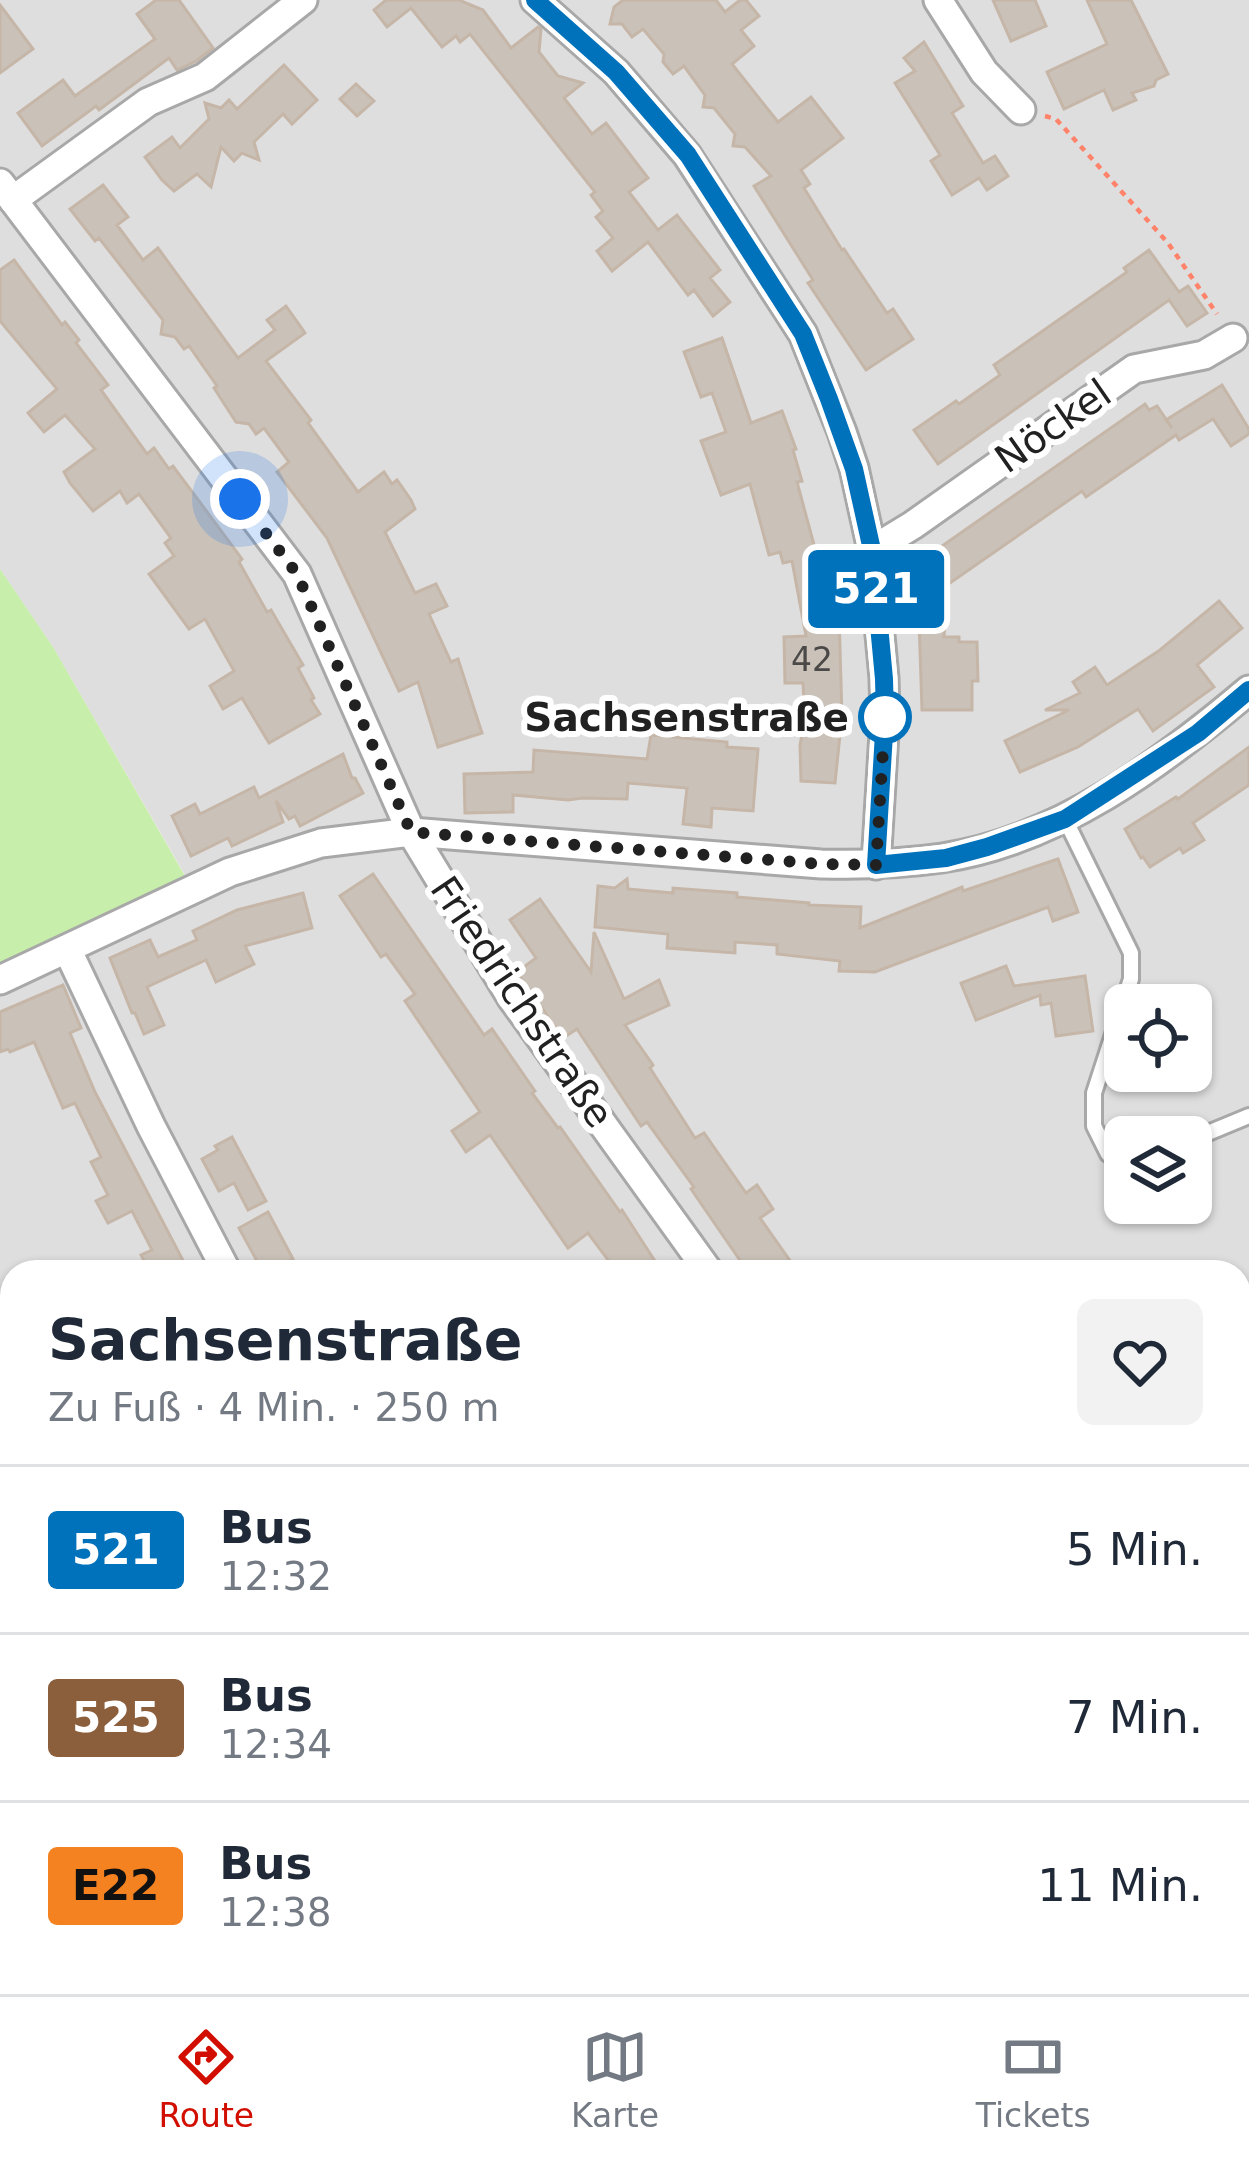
<!DOCTYPE html>
<html lang="de">
<head>
<meta charset="utf-8">
<style>
  :root { --surface:#fff; --page:#f2f2f3; --text:#1f2937; --muted:#747a83; --line:#e0e1e3; --accent:#d10e00 }
  body { margin:0; font-family:"DejaVu Sans",sans-serif; background:var(--page); color:var(--text); height:100vh; display:flex; flex-direction:column; font-size:45px; white-space:nowrap }
  * { box-sizing:border-box; margin:0 }
  p { font-size:39px; color:var(--muted) }
  .icon { flex:none; width:66px; height:66px; fill:none; stroke:currentColor; stroke-width:2; stroke-linecap:round; stroke-linejoin:round }
  .map { position:relative; flex:1; overflow:hidden }
  .sheet { position:absolute; left:0px; top:1260px; width:1251px; height:735px; display:flex; flex-direction:column; background:var(--surface); border-radius:36px 36px 0 0; box-shadow:0 3px 9px #0004 }
  .sheet>* { flex:none }
  .badge { padding:0 24px; border-radius:9px; font-size:42px; line-height:78px }
  .controls { position:absolute; left:1104px; top:984px; display:grid; gap:24px }
  .controls a { display:grid; place-items:center; width:108px; height:108px; border-radius:18px; background:var(--surface); box-shadow:0 3px 9px #0004; font-size:60px }
  .you { position:absolute; width:60px; height:60px; margin:-30px; border:9px solid #fff; border-radius:50%; background:#1a73e8; box-shadow:0 0 0 18px #1a73e833 }
  .map>.badge { position:absolute; translate:-50% -50%; box-shadow:0 0 0 6px #fff }
  .round { display:grid; place-items:center; flex:none; width:126px; height:126px; border-radius:18px; background:var(--page) }
  .head { display:flex; align-items:center; justify-content:space-between; height:204px; padding:0 48px }
  h1 { font-size:57px; font-weight:800; line-height:90px }
  ul { padding:0; list-style:none }
  li { display:flex; align-items:center; gap:36px; height:168px; padding:0 48px; border-top:3px solid var(--line) }
  li div { flex:1 }
  li b { display:block; font-size:45px }
  li em { font-style:normal }
  li .badge { min-width:132px; font-weight:700; text-align:center }
  .tabs { display:flex; justify-content:space-around; align-items:center; height:168px; border-top:3px solid var(--line); background:var(--surface); font-size:33px; color:var(--muted) }
  .tabs a { display:grid; justify-items:center; gap:6px }
  .tabs .active { color:var(--accent) }
  .map>svg:first-child { display:block }
</style>
</head>
<body>
<div class="map">
<svg width="1249" height="1994" viewBox="0 0 1249 1994">
  <defs>
    <pattern id="forest-crowns" width="20" height="18" patternUnits="userSpaceOnUse" patternTransform="scale(3)"><rect width="20" height="18" fill="#a6d499"/><path d="M2 6a3 3 0 1 1 6 0M12 15a3 3 0 1 1 6 0" fill="none" stroke="#8fb684"/></pattern>
  </defs>
  <rect width="100%" height="100%" fill="#f2efe7"/>
  <path fill="#dfdede" fill-rule="evenodd" d="M0,0H1249V1776L1239,1779V1272H12V1983H888L892,1994H0V963L185,875L53,647L0,569ZM1125,1005H1191V1071H1125ZM1125,1137H1191V1203H1125Z"/>
  <path fill="#c7eeaa" d="M0,569L53,647L185,876L0,963Z"/>
  <path fill="url(#forest-crowns)" d="M906,1983H1000L1006,1994H910Z"/>
  <g fill="#80e5c5">
    <path d="M1249,1565V1695L1239,1674V1570Z"/>
    <path d="M1249,1778V1994H1036L1033,1983H1239V1780Z"/>
  </g>
  <g fill="#cac2b9" stroke="#c5b6a8" stroke-width="3">
    <path d="M156,0H179L213,48L196,61L177,70L169,58L99,110L96,106L42,146L18,113L63,80L75,96L155,39L137,14Z"/>
    <path d="M386,0H459L483,10L511,48L538,27L541,29L539,52L558,76L583,83L564,98L592,134L606,123L648,178L629,192L658,230L677,215L720,270L710,278L730,302L713,316L694,290L688,295L648,242L612,271L597,251L613,238L596,217L603,211L591,195L595,192L470,34L460,42L456,36L442,47L411,8L387,27L374,10Z"/>
    <path d="M623,0H716L725,12L740,0H746L759,16L741,30L754,46L732,64L778,122L811,97L843,138L801,170L810,184L804,188L842,250L844,249L887,313L893,309L913,339L866,370L808,283L813,280L754,186L771,176L745,147L733,146L735,134L714,108L703,107L705,95L684,66L673,74L663,62L664,54L643,29L632,37L622,24H610L614,7Z"/>
    <path d="M993,0H1035L1046,26L1011,41Z"/>
    <path d="M1087,0H1131L1168,74L1156,80L1154,86L1132,93L1136,100L1113,110L1104,90L1064,109L1047,72L1107,44Z"/>
    <path d="M0,5L33,49L0,73Z"/>
    <path d="M924,42L963,106L952,113L983,163L995,156L1008,176L987,190L979,178L952,195L931,161L940,155L895,83L915,71L904,58Z"/>
    <path d="M284,65L317,100L292,124L283,114L254,142L259,160L242,153L234,161L221,147L211,187L197,174L174,191L162,180L145,157L172,137L180,148L209,119L205,103L221,108L229,100L237,109Z"/>
    <path d="M356,84L374,101L357,116L340,99Z"/>
    <path d="M103,185L128,217L117,225L143,260L158,248L238,358L275,330L267,320L286,306L305,333L266,361L311,420L308,423L358,492L384,472L392,484L397,480L411,500L415,509L385,532L415,593L436,584L447,606L429,614L451,662L458,659L482,733L438,747L418,682L399,691L327,538L277,472L289,462L264,428L256,434L249,424L236,422L214,388L217,386L189,346L184,349L175,337L161,334L163,320L99,238L95,241L70,209Z"/>
    <path d="M1149,250L1179,292L1188,286L1207,313L1187,326L1169,300L938,464L914,430L956,401L959,404L1000,375L994,365L1127,272L1124,268Z"/>
    <path d="M14,260L62,325L65,322L79,340L76,343L108,385L101,390L147,454L154,448L169,469L173,466L242,559L239,562L267,612L271,610L303,665L298,668L314,698L311,700L320,714L269,743L242,698L223,709L210,686L234,671L205,619L189,629L149,574L174,556L165,543L171,538L139,494L127,503L120,491L93,511L70,483L64,472L95,449L65,415L44,432L28,413L57,389L0,321V270Z"/>
    <path d="M722,338L751,423L782,411L796,449L793,450L802,481L797,482L817,556L828,554L839,614L842,716L835,783L801,781L800,745L805,720L803,683H785L784,637L806,636L792,561L783,563L780,552L769,555L750,484L721,495L701,441L726,432L712,393L701,397L684,352Z"/>
    <path d="M1222,385L1249,429V434L1231,446L1213,419L1179,440L1176,435L1086,497L1082,491L947,585L944,637H959V642H977L978,681H972V710H922L919,620L922,581L912,567L1145,404L1149,410L1157,406L1172,428L1166,420Z"/>
    <path d="M1219,601L1242,628L1197,665L1214,687L1153,731L1138,709L1078,747L1020,772L1005,741L1069,710H1045L1080,693L1073,682L1095,667L1107,685L1160,650Z"/>
    <path d="M651,735L727,742V747L758,749L753,811L712,808L711,827L683,824L687,788L628,783L627,799L583,798L568,800L513,795V812L465,813L464,774L533,772L534,750L647,759Z"/>
    <path d="M1249,747V785L1193,823L1204,840L1183,853L1180,848L1150,867L1143,857L1141,858L1125,829L1176,797L1178,799Z"/>
    <path d="M343,754L352,778H355L363,793L300,826L295,816L289,819L276,801L283,822L232,846L228,838L191,856L172,816L195,804L200,814L254,787L259,798Z"/>
    <path d="M1058,859L1078,912L1053,921L1048,907L875,972L839,971L840,961L777,954V945L735,942V953L667,948L668,934L595,927L598,886L615,888L627,879L628,889L673,893V888L737,893V897L809,903V905L861,907L860,928L962,887L963,891Z"/>
    <path d="M373,874L484,1035L492,1029L535,1091L532,1093L558,1128L560,1127L620,1212L622,1210L662,1272H617L588,1233L568,1248L490,1135L466,1152L452,1131L480,1112L405,1001L415,994L386,954L381,957L340,896Z"/>
    <path d="M303,893L312,928L245,946L254,964L216,982L206,960L147,987L164,1025L144,1034L135,1013H132L110,958L150,940L158,957L197,940L193,931L237,910Z"/>
    <path d="M540,899L591,972L594,932L624,999L659,980L669,1005L625,1025L653,1065L650,1068L695,1138L704,1133L746,1193L757,1185L773,1209L760,1218L798,1272H748L691,1189L694,1187L647,1122L641,1126L577,1029L563,1038L517,972L536,958L510,920Z"/>
    <path d="M1006,966L1014,986L1085,976L1093,1031L1056,1036L1051,1003L1041,1005L1040,995L976,1020L961,983Z"/>
    <path d="M63,985L81,1028L70,1033L95,1092L189,1272H150L141,1255L152,1250L132,1211L108,1223L96,1201L108,1195L91,1162L101,1157L75,1103L63,1108L34,1042L10,1052L8,1049L0,1052V1012Z"/>
    <path d="M232,1137L266,1201L248,1210L234,1183L219,1191L202,1159L218,1150L215,1146Z"/>
    <path d="M268,1212L293,1259L269,1272H263L239,1228Z"/>
  </g>
  <g fill="none" stroke-linecap="round" stroke-linejoin="round">
    <defs>
      <g id="lane">
        <path d="M1065,819L1131,953V979L1094,1093V1126L1108,1154L1125,1157"/>
        <path d="M1191,1140L1249,1116"/>
        <path d="M1239,1516L1249,1511"/>
        <path d="M0,1922L12,1950"/>
        <path d="M26,1983L31,1994"/>
      </g>
      <g id="street">
        <path d="M535,0L616,72L687,155L803,334L842,432L854,468L872,550L884,678L885,717L876,865"/>
        <path d="M938,0L984,72L1021,110"/>
        <path d="M0,183L297,574L411,832L511,997L709,1272"/>
        <path d="M13,200L148,102L205,77L303,0"/>
        <path d="M872,550L913,525L1134,369L1204,355L1233,338"/>
        <path d="M68,951L151,1126L227,1272"/>
        <path d="M0,980L230,872L321,843L411,832L821,864C862,865 901,864 942,858C1058,841 1161,764 1249,690"/>
        <path d="M0,1423L12,1443"/>
        <path d="M875,1983L880,1994"/>
        <path d="M592,1994L596,1983"/>
      </g>
    </defs>
    <use href="#lane" stroke="#a8a8a8" stroke-width="20"/>
    <use href="#street" stroke="#a8a8a8" stroke-width="33"/>
    <g stroke="#ff836a" stroke-width="4.5" stroke-dasharray="6 6" stroke-linecap="butt">
      <path d="M1045,116L1056,119L1168,243L1217,314"/>
      <path d="M1239,1320L1249,1304"/>
      <path d="M1239,1480L1246,1493"/>
      <path d="M1239,1790L1249,1787"/>
    </g>
    <use href="#lane" stroke="#fff" stroke-width="14"/>
    <use href="#street" stroke="#fff" stroke-width="27"/>
  </g>
  <g fill="none" stroke-linecap="round" stroke-linejoin="round">
    <defs>
      <path id="line" d="M535,0L616,72L688,155L803,334L829,399L854,469L872,550L884,679L885,717L876,865L946,858L987,847L1065,819L1198,733L1249,690"/>
    </defs>
    <use href="#line" stroke="#fff" stroke-width="27"/>
    <use href="#line" stroke="#0072bc" stroke-width="18"/>
    <path stroke="#212121" stroke-width="12" stroke-dasharray="0 21.6" d="M240,499L297,574L411,832L821,864L876,865L885,717"/>
  </g>
  <circle fill="#fff" stroke="#0072bc" stroke-width="6" cx="885" cy="717" r="24"/>
  <g text-anchor="middle" dominant-baseline="central" stroke-width="12" stroke-linejoin="round" paint-order="stroke">
    <g font-size="33" fill="#4b4947">
      <text x="812" y="659">42</text>
    </g>
    <g font-size="39" fill="#212121" stroke="#fff">
      <text transform="translate(1053 426) rotate(-35)">Nöckel</text>
      <text transform="translate(522 1002) rotate(56)">Friedrichstraße</text>
    </g>
    <g font-size="39" font-weight="bold" fill="#212121" stroke="#fff" text-anchor="end">
      <text x="849" y="717">Sachsenstraße</text>
    </g>
  </g>
</svg>
<div class="controls">
<a><svg class="icon" aria-label="locate" viewBox="0 0 24 24"><circle cx="12" cy="12" r="6"/><path d="M12 2v4M12 18v4M2 12h4M18 12h4"/></svg></a>
<a><svg class="icon" aria-label="layers" viewBox="0 0 24 24"><path d="M12 4l9 5-9 5-9-5zM3 14l9 5 9-5"/></svg></a>
</div>
<div class="you" style="left:240px;top:499px"></div>
<b class="badge" style="left:876px;top:589px;background:#0072bc;color:#fff">521</b>
<section class="sheet">
<div class="head"><div><h1>Sachsenstraße</h1><p>Zu Fuß · 4 Min. · 250 m</p></div><a class="round"><svg class="icon" aria-label="heart" viewBox="0 0 24 24"><path d="M12 20l-8-8c-3-5 5-10 8-4 3-6 11-1 8 4z"/></svg></a></div>
<ul>
<li><span class="badge" style="background:#0072bc;color:#fff">521</span><div><b>Bus</b><p>12:32</p></div><em>5 Min.</em></li>
<li><span class="badge" style="background:#8b5e3c;color:#fff">525</span><div><b>Bus</b><p>12:34</p></div><em>7 Min.</em></li>
<li><span class="badge" style="background:#f58220;color:#111">E22</span><div><b>Bus</b><p>12:38</p></div><em>11 Min.</em></li>
</ul>
</section>
</div>
<nav class="tabs">
<a class="active"><svg class="icon" aria-label="directions" viewBox="0 0 24 24"><path d="M12 3l9 9-9 9-9-9zM9 14v-3h6M13 9l2 2-2 2"/></svg>Route</a>
<a><svg class="icon" aria-label="map" viewBox="0 0 24 24"><path d="M3 6l6-2 6 2 6-2v14l-6 2-6-2-6 2zM9 4v14M15 6v14"/></svg>Karte</a>
<a><svg class="icon" aria-label="tickets" viewBox="0 0 24 24"><path d="M3 7h18v10H3zM15 7v10"/></svg>Tickets</a>
</nav>
</body>
</html>
